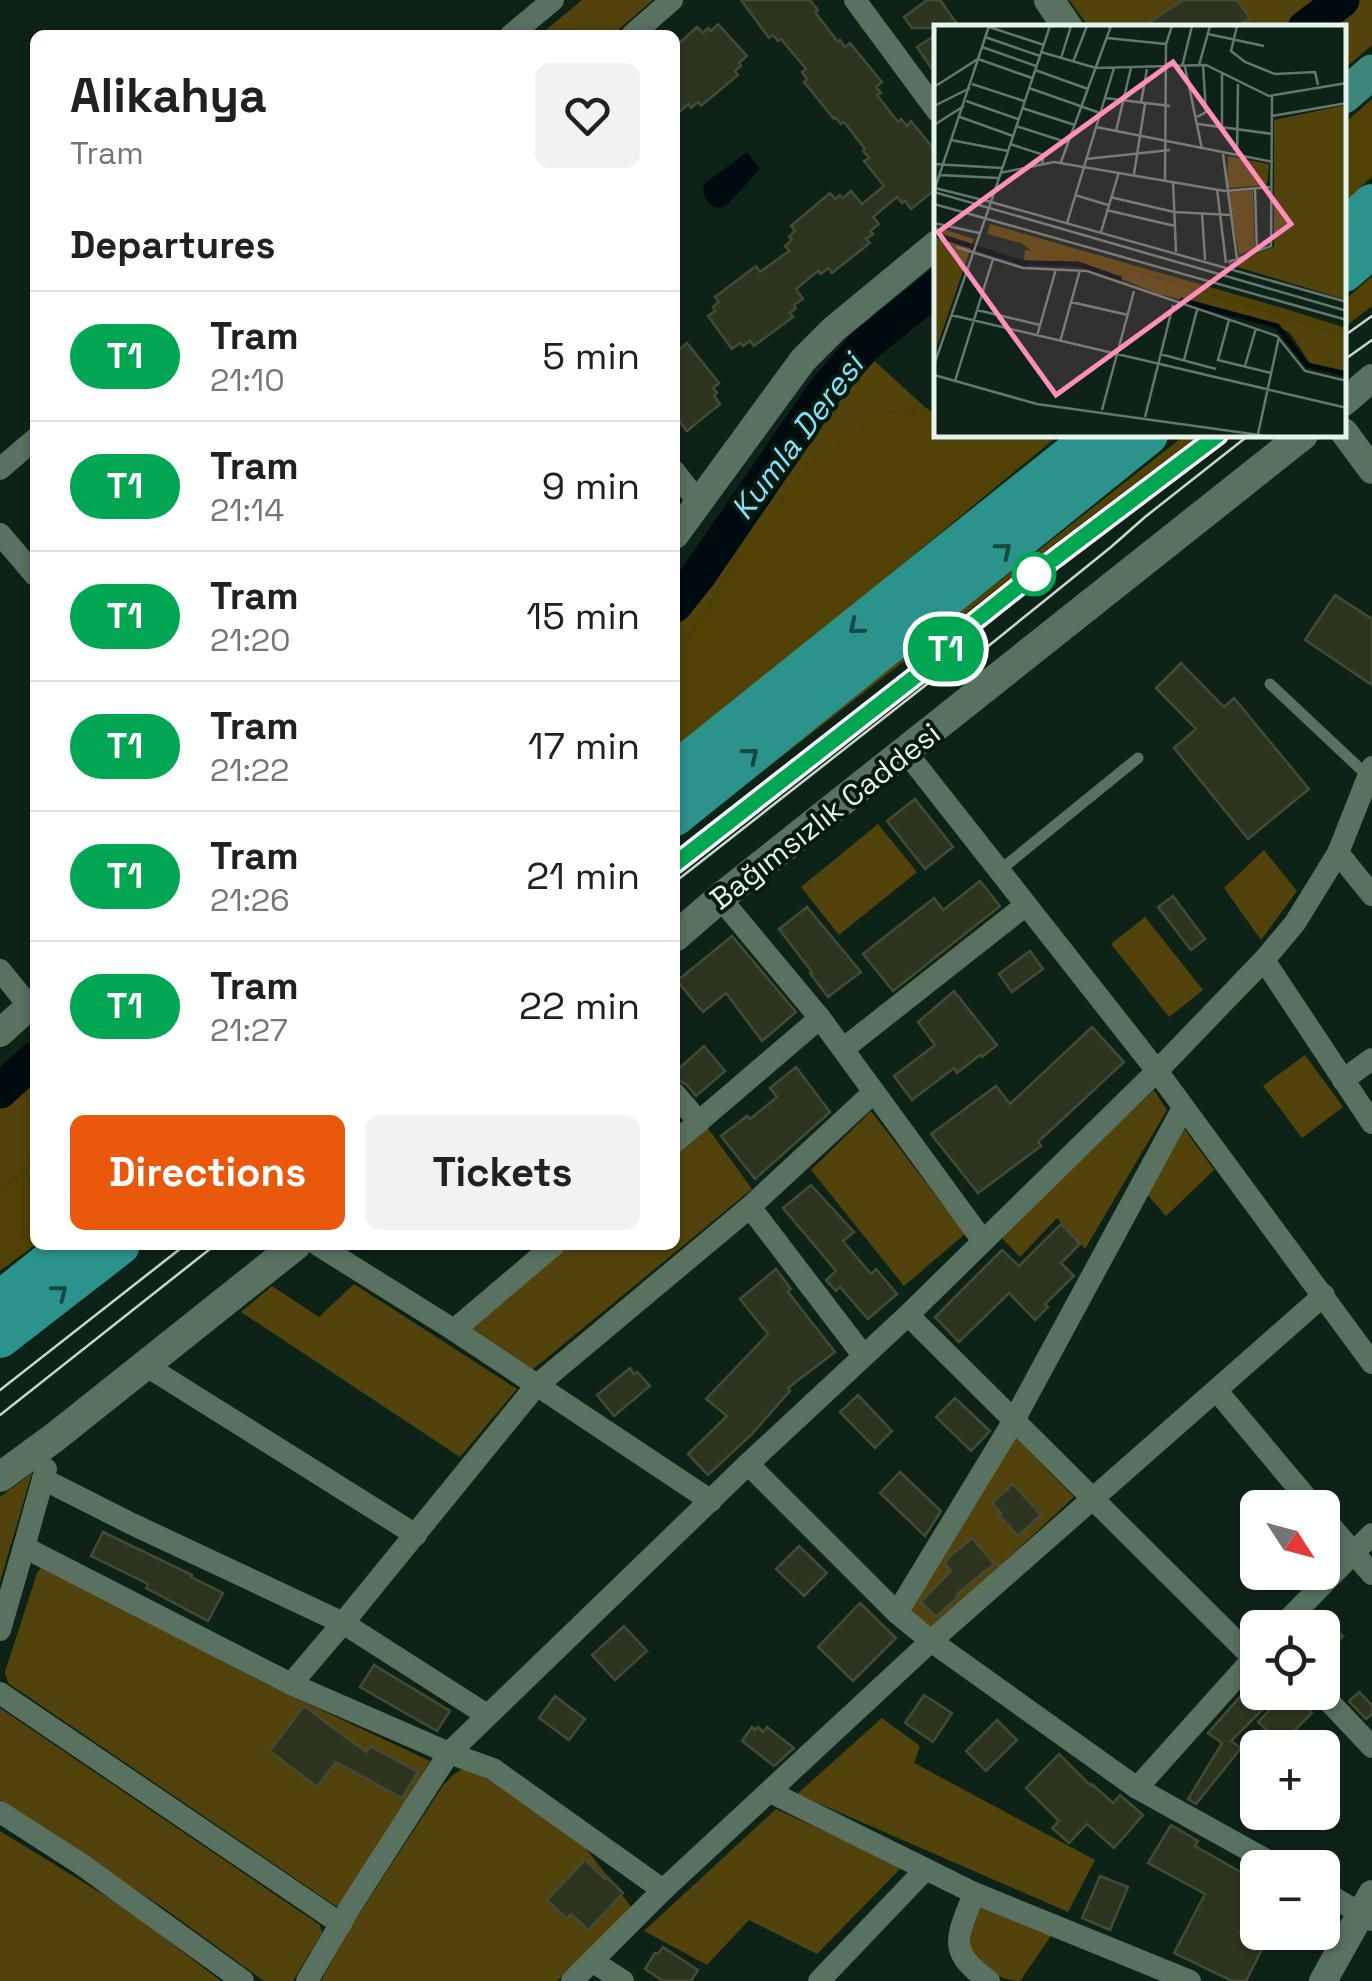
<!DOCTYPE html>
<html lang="en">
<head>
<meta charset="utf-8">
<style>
  :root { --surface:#fff; --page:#f2f2f2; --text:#202124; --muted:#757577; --line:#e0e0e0; --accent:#ea580c }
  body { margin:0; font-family:"Space Grotesk",sans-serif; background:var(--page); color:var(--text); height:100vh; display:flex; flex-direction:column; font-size:38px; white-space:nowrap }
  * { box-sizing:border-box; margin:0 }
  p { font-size:32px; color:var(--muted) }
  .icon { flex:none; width:55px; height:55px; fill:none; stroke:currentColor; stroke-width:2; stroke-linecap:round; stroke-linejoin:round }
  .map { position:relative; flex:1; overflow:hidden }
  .sheet { position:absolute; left:30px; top:30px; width:650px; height:1220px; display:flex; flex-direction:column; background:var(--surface); border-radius:15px; box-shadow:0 2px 8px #0004 }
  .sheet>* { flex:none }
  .badge { padding:0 20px; border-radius:32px; font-size:35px; line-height:65px }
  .needle { width:65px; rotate:126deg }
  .buttons { position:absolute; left:1240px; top:1490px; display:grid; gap:20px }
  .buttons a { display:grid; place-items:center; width:100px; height:100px; border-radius:15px; background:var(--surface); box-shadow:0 2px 8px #0004; font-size:50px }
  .map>.badge { position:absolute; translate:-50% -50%; box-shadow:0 0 0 5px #fff }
  h2 { padding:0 40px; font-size:38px; line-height:90px }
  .round { display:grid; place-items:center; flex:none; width:105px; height:105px; border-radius:15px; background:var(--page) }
  .overview { display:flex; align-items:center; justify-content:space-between; height:170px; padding:0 40px }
  h1 { font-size:48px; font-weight:700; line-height:75px }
  .button { display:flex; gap:20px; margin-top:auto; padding:20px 40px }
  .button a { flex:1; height:115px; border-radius:15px; background:var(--accent); color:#fff; font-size:40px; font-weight:700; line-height:115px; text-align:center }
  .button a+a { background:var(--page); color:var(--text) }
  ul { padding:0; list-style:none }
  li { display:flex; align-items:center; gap:30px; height:130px; padding:0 40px; border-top:2px solid var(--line) }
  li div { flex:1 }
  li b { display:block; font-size:38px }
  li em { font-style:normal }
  li .badge { min-width:110px; font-weight:700; text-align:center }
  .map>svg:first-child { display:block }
</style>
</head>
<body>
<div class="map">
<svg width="1372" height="1981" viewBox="0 0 1372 1981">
  <rect width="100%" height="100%" fill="#0e2317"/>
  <g fill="#52430c">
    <path d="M582,0H653L612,35H540Z"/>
    <path d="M1069,0H1372V45L1345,68L1344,28L1089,27Z"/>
    <path d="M872,359L925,407L889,412L738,551L715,595L675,652V621L694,601L841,389Z"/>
    <path d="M878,824L917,872L839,935L801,887Z"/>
    <path d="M1264,850L1297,891L1261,940L1224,888Z"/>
    <path d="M1145,917L1203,990L1169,1017L1111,944Z"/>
    <path d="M1305,1055L1343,1107L1302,1138L1263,1086Z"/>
    <path d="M35,1071V1161L0,1189V1102Z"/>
    <path d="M1154,1090L1167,1110L1085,1249L1057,1218L1020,1257L1000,1236Z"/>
    <path d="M871,1111L965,1234L904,1286L811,1170Z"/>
    <path d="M707,1127L752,1189L531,1371L466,1328L566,1245H675V1154Z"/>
    <path d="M1183,1127L1214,1170L1166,1216L1145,1192Z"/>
    <path d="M354,1284L517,1389L460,1457L241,1312L272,1286L319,1317Z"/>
    <path d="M1014,1436L1074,1497L931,1630L909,1609Z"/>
    <path d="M32,1473L0,1582V1583V1497Z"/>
    <path d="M42,1566L264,1683L430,1761L340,1909L8,1683L5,1672L37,1573Z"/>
    <path d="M0,1708L320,1925L322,1933L293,1981H264L165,1909L0,1800Z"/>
    <path d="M882,1718L920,1746L914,1763L1095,1860L1068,1912L797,1794Z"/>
    <path d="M465,1767L500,1786L581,1842L633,1909L557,1981H321L350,1928L444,1784L453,1775Z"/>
    <path d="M776,1809L902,1867L817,1954L749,1920L707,1965L644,1931Z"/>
    <path d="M0,1831L122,1906L221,1981H0Z"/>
    <path d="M980,1907L1053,1933L1020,1981C1001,1981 981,1968 969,1953L972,1913Z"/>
  </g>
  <g fill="#514104">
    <path d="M1372,99V177L1345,201V123Z"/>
    <path d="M1372,276V306L1345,327V300Z"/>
    <path d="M925,407L937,415V435H1059L870,591L675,748V652L715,595L738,551L805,466L842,440L889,412Z"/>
    <path d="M1185,435H1199L1040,555L675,840V836Z"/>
    <path d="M35,1161V1245L0,1271V1189Z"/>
  </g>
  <path fill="#000b10" d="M747,152L760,169L728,204C713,215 701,199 704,184Z"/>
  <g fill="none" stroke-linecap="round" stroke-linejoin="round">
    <g stroke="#000b10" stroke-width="35">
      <path d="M1305,28L1342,0"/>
      <path d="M675,605L698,576L825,391L864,346L937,287"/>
      <path d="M0,1091L35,1059"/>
    </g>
  </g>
  <g fill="#2d3520" stroke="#434b35" stroke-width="2.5">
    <path d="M741,0H810L818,10L815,12L838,42L840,40L845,47L850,43L882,82L876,87L881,93L877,95L898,122L901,119L907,126L911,121L937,153V188L911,209L905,201L902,203L897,197L873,217L879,224L870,231L873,234L866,239L870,243L832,273L828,268L821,274L818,271L796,289L803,299L794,305L796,308L790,313L793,317L754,346L750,341L743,346L740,343L732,349L708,316L715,311L713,307L719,302L715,297L756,266L760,272L789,251L785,246L792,240L789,237L795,231L791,226L830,193L835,199L840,195L843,198L851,191L862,204L884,186L864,161L869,158L863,151L865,149L844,122L841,124L836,118L834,119L804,82L807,79L802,72L806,69L781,39L778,41L773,35L769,38Z"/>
    <path d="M927,0H940L960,28H912L904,17Z"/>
    <path d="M1183,0H1237L1250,18L1236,28H1141Z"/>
    <path d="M718,24L747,56L739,63L741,66L735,71L738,75L701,106L698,102L691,108L688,104L675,116V47L697,27L703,33L708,28L711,31Z"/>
    <path d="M937,34V76L917,47Z"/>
    <path d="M687,343L719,383L713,388L717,393L714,396L720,404L687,431L675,416V353Z"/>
    <path d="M1335,595L1372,619V685L1305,640Z"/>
    <path d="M1181,663L1224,707L1234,698L1309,789L1248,839L1174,748L1196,729L1156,688Z"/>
    <path d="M915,799L953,847L925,869L887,821Z"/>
    <path d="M980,881L1000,906L893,991L863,954L934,898L943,910Z"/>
    <path d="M1173,896L1205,939L1191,950L1158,907Z"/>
    <path d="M807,907L861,972L828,997L810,973L812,972L779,929Z"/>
    <path d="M732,936L796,1012L762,1041L726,993L703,1012L677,981Z"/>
    <path d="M1030,951L1043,969L1012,992L999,974Z"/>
    <path d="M954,991L997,1045L982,1057L980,1055L957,1073L954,1068L912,1100L894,1076L935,1045L918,1022Z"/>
    <path d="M1092,1027L1124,1062L1038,1142L1041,1146L978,1193L931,1134L996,1086L1010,1104Z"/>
    <path d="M704,1046L725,1071L696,1096L686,1084L675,1079V1072Z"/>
    <path d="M796,1067L830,1112L755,1179L721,1136L747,1116L750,1119L777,1097L770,1088Z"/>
    <path d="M811,1185L854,1232L843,1241L871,1274L876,1269L897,1294L868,1319L840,1287L836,1291L826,1280L836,1271L783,1208Z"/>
    <path d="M1061,1224L1080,1244L1061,1263L1074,1276L1045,1304L1048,1307L1035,1320L1009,1293L959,1342L935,1317L1002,1250L1019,1266Z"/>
    <path d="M776,1269L791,1289L788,1292L835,1352L788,1388L790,1391L752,1434L708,1475L688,1454L727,1416L706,1399L768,1334L740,1299Z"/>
    <path d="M630,1368L634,1374L637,1372L650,1386L614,1416L597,1395Z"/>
    <path d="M858,1395L892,1431L875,1448L840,1412Z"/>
    <path d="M955,1398L990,1431L971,1451L936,1417Z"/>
    <path d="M900,1472L941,1511L925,1536L880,1493Z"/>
    <path d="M1013,1484L1041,1515L1018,1536L999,1515L1001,1513L992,1503Z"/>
    <path d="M103,1532L192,1575L191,1577L223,1593L208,1621L146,1588L148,1584L91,1556Z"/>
    <path d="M972,1538L994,1564L957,1594L959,1596L936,1617L921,1602L951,1571L945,1564L949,1557Z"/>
    <path d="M799,1546L827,1573L804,1596L776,1569Z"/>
    <path d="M860,1603L896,1638L853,1681L818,1647Z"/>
    <path d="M1322,1618L1343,1636L1322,1659Z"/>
    <path d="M624,1626L647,1651L615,1680L592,1655Z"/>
    <path d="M374,1665L450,1711L437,1731L360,1687Z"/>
    <path d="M1245,1691L1263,1709L1231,1741L1241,1748L1196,1804L1188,1799L1222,1743L1208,1733Z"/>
    <path d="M1287,1692H1292L1312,1713L1281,1744L1258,1722Z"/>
    <path d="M1359,1692L1372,1705V1714L1366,1719L1349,1701Z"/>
    <path d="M924,1695L952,1713L933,1742L905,1723Z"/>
    <path d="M555,1696L585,1719L569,1740L539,1718Z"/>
    <path d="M304,1706L366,1752L370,1746L418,1772L402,1798L336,1762L317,1787L270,1751Z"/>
    <path d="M997,1720L1017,1740L986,1771L966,1751Z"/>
    <path d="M752,1727L755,1730L758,1727L763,1732L767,1727L794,1748L774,1766L742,1741Z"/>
    <path d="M1059,1754L1091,1786L1092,1784L1113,1803L1120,1795L1143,1815L1114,1848L1087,1824L1069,1843L1052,1828L1059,1821L1026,1788Z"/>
    <path d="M1171,1825L1198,1841L1195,1846L1258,1882V1902L1240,1933L1264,1945L1246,1981H1232L1174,1953L1205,1894L1148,1863Z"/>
    <path d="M585,1860L605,1879L607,1877L623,1893L588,1930L571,1914L567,1919L547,1900Z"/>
    <path d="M1100,1876L1128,1887L1110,1930L1082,1918Z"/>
    <path d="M663,1947L698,1970L691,1981H663L645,1969L655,1953L658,1954Z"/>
  </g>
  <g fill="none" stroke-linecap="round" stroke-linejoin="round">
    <g stroke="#597161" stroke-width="11">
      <path d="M1270,684L1368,776"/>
      <path d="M999,871L1138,758"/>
    </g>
    <g stroke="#597161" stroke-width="22">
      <path d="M855,0L937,111"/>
      <path d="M511,35L553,0"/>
      <path d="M632,35L672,0"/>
      <path d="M0,469L35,439"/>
      <path d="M675,472L699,503"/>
      <path d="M0,534L35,575"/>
      <path d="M906,752L1157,1071L1372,1363"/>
      <path d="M1338,853L1372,895"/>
      <path d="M720,898L820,1018L983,1241"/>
      <path d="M1264,960L1372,1123"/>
      <path d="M0,970L29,1006"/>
      <path d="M843,1049L1026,905"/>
      <path d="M1343,1080L1372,1059"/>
      <path d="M675,1094L699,1122"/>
      <path d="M675,1142L820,1018"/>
      <path d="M750,1207L863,1355"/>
      <path d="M318,1245L454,1330L711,1501"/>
      <path d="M908,1315L1253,1658"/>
      <path d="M454,1330L554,1245"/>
      <path d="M145,1365L416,1535"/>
      <path d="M1217,1391L1315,1508"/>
      <path d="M748,1464L897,1613L931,1641L1137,1788L1281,1868"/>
      <path d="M46,1469L43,1479L132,1524L343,1623L487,1715"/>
      <path d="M43,1479L24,1547L291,1684L449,1753L493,1769L663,1890"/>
      <path d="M1322,1516L1372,1574"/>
      <path d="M897,1613L1013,1422L1183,1108"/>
      <path d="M1280,1628L1372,1534"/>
      <path d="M0,1630L24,1547"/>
      <path d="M291,1684L343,1623L536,1386L750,1207L874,1092"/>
      <path d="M1320,1692L1372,1747"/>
      <path d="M0,1693L341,1924"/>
      <path d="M1137,1788L1258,1653"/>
      <path d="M770,1792L974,1893L1190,1981"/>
      <path d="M0,1812L81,1864L243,1981"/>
      <path d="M1322,1891L1372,1920"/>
      <path d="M974,1893C958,1937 945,1950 989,1981"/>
      <path d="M592,1961L623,1981"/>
      <path d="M307,1981L352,1904L449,1753L748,1464L908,1315L1157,1071L1264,960L1295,923L1338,853L1372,767"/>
      <path d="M572,1981L663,1890L931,1641L1324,1295"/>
      <path d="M819,1981L926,1869"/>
    </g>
    <g stroke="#597161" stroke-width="28">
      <path d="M1344,402L1372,378"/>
      <path d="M1344,432L1372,470"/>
      <path d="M675,535L803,360L834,329L937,244"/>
      <path d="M0,1033L35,1001"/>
      <path d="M1323,1981L1372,1894"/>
    </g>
    <g stroke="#597161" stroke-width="30">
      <path d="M1049,0L1068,28"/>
      <path d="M675,937L720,898L1303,435"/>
      <path d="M0,1477L55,1437L296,1245"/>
    </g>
    <path stroke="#3e857b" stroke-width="35" d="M1344,96L1372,72"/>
    <g stroke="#2c928c" stroke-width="40">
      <path d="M1344,229L1372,204"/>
      <path d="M1344,272L1372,248"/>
      <path d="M675,772L1096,435"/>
      <path d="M675,816L1148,435"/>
      <path d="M0,1301L70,1245"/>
      <path d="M0,1338L120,1245"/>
    </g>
    <g stroke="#c8d7cd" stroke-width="2.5">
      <path d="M1344,336L1372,316"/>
      <path d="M1344,360L1372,340"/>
      <path d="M913,678C933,662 950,642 969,626C1050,559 1135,499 1218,435"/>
      <path d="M675,882L936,677L981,652L1111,547L1145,517L1249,435"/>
      <path d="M0,1390L185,1245"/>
      <path d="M0,1415L215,1245"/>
    </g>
  </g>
  <defs><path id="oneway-chevron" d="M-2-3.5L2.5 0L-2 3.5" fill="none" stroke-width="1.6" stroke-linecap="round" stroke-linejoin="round" transform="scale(2.5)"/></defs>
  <g stroke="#154a40">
    <use href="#oneway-chevron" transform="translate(1004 550) rotate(-39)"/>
    <use href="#oneway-chevron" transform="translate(856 627) rotate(141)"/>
    <use href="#oneway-chevron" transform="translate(751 755) rotate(-39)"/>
    <use href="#oneway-chevron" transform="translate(60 1292) rotate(-38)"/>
  </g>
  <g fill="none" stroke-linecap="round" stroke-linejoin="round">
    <defs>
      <path id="line" d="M675,864L926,668L965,629L1034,574L1218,435"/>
    </defs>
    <use href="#line" stroke="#fff" stroke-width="22"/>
    <use href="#line" stroke="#00a651" stroke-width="15"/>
  </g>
  <circle fill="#fff" stroke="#00a651" stroke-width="5" cx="1034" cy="574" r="20"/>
  <g text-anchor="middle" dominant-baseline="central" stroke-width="8" stroke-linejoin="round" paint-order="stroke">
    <g font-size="30" fill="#e6f4eb" stroke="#051a0e">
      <text transform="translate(825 816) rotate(-38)">Bağımsızlık Caddesi</text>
    </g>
    <g font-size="32" font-style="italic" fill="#86defb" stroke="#051a0e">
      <text transform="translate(797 437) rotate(-53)">Kumla Deresi</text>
    </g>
  </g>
  <g transform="translate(934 25)">
    <rect width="412" height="412" fill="#0e2317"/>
    <path d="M412,80V275L294,239L340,222V95ZM294,131L335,139L333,160L293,163ZM319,165L321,224L305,230L294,167ZM0,201L40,214L0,330ZM91,225L192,243L412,311V347L379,343L356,308L336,297L224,269L149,238L90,235Z" fill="#52430c"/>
    <path d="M56,199L352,284L412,303V311L192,243L108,234L87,218L53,209Z" fill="#514104"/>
    <path fill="none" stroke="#000b10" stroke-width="5" d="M0,209L89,238L144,239L187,254M246,275L343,301L373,340L413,349"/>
    <path fill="none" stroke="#64776c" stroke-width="2.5" d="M55,1L1,163L57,177L116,1M303,1L297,26L311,37L341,49L381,47L384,60M55,2L110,20M274,9L330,21M51,12L106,31M173,13L232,19M48,22L102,41M107,27L162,43L272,40L335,71L413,58M127,33L137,1M139,37L153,1M265,40L276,1M248,42L258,1M251,42L268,124M101,45L154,64M288,49V103M38,59L90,76M0,62L44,34L98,53M95,63L166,88M171,73L236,81M32,76L84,94M207,78L213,44M0,81L36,63M88,83L141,100M338,91L413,78M26,92L79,111M263,92L272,87L269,40M264,99L339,109M0,100L30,81M82,101L135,118M162,102L339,137M182,106L197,43M17,115L74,126M76,119L110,130L108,138M289,129L303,234L294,237M303,131L304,59M152,134L236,125M127,137L177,1M0,139L68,143M66,148L120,137L291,166L336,162M200,149L211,79M6,150L64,153M231,155L232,19L238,1M239,156L242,227M283,164L292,238M321,164L323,227M0,167L413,286M141,170L174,180M176,172L240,187L297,190M0,179L413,295M172,185L241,201M268,188L271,235M0,198L45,208M133,198L180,43M167,207L185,147M22,222L89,243L153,246L343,311L371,346L413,356M303,234L337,221L338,71M137,277L194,290M43,285L106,300M17,290L413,383M295,295L284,335L337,348M103,311L122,244M126,317L146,245M226,329L282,344M250,335L263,285M0,340L57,177L413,277M311,341L322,303M0,350L103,379L340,412M21,356L59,234M168,385L200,266M211,392L239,280M324,409L345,312"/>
    <path fill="#ff8eba" fill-opacity="0.15" stroke="#ff8eba" stroke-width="5" d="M239,37L357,199L122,370L4,207Z"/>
    <rect width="412" height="412" fill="none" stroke="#e6f4eb" stroke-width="5"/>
  </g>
</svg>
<div class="buttons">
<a><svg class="needle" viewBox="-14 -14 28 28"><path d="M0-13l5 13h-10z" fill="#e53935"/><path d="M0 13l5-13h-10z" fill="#757577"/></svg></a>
<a><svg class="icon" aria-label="locate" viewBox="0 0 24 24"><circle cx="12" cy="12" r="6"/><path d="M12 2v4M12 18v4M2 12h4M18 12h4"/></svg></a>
<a>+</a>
<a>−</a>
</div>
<b class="badge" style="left:946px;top:649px;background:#00a651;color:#fff">T1</b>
<section class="sheet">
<div class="overview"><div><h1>Alikahya</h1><p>Tram</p></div><a class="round"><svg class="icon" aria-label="heart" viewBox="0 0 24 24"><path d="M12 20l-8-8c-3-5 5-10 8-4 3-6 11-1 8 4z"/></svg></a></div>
<h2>Departures</h2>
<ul>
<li><span class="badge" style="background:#00a651;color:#fff">T1</span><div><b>Tram</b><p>21:10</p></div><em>5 min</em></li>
<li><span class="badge" style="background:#00a651;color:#fff">T1</span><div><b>Tram</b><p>21:14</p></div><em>9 min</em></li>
<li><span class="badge" style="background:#00a651;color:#fff">T1</span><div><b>Tram</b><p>21:20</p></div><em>15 min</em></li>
<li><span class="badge" style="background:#00a651;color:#fff">T1</span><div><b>Tram</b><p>21:22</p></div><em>17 min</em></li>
<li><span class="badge" style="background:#00a651;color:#fff">T1</span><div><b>Tram</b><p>21:26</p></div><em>21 min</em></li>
<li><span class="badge" style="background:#00a651;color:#fff">T1</span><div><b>Tram</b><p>21:27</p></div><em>22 min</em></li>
</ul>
<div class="button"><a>Directions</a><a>Tickets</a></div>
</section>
</div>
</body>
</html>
